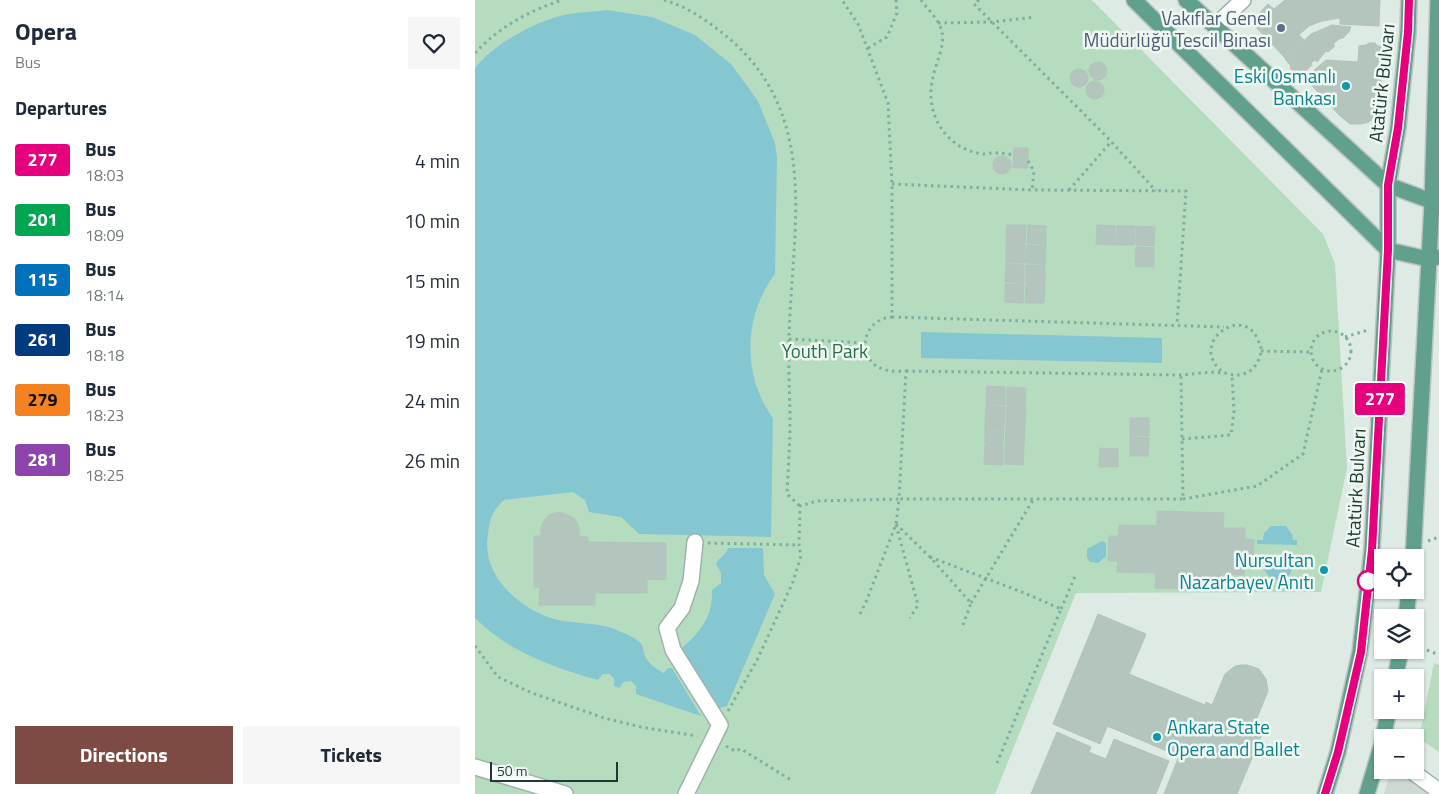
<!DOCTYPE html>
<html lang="en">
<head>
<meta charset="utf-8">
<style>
  :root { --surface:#fff; --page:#f6f6f7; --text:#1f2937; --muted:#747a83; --accent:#7e4b44 }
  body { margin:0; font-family:"Titillium Web",sans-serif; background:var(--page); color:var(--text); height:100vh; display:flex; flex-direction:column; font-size:19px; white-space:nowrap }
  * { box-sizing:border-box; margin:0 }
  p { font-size:16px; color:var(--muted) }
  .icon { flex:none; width:28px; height:28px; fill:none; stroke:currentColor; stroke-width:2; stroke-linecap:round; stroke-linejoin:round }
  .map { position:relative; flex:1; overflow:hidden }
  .drawer { display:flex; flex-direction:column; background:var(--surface); width:475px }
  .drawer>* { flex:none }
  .badge { padding:0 10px; border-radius:4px; font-size:18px; line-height:32px }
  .controls { position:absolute; left:899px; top:549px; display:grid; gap:10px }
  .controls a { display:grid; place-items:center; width:50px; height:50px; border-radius:0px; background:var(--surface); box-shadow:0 1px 4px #0004; font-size:25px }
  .scale { position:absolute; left:15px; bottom:12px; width:128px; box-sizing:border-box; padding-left:5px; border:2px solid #1f3a32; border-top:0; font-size:14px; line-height:18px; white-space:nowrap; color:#1f3a32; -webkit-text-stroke:4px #eef7f2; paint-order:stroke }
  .map>.badge { position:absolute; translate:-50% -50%; box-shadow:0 0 0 2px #fff }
  h2 { padding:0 15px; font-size:19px; line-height:45px }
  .round { display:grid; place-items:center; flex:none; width:52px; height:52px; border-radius:0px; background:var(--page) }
  .summary { display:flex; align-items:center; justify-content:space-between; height:85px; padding:0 15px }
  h1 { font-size:24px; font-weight:700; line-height:38px }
  .cta { display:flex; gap:10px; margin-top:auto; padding:10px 15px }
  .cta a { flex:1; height:58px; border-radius:0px; background:var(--accent); color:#fff; font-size:20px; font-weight:700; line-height:58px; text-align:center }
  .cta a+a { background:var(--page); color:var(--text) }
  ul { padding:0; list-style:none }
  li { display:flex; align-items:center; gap:15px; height:60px; padding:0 15px }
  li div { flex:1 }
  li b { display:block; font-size:19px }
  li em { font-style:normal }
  li .badge { min-width:55px; font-weight:700; text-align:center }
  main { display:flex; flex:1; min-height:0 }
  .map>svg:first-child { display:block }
</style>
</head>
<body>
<main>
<section class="drawer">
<div class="summary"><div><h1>Opera</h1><p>Bus</p></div><a class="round"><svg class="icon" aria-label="heart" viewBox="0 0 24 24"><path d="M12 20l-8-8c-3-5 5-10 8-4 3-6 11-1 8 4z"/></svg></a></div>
<h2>Departures</h2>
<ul>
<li><span class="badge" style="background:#e6007e;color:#fff">277</span><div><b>Bus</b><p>18:03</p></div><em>4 min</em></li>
<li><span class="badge" style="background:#00a651;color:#fff">201</span><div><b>Bus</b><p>18:09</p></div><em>10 min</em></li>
<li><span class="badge" style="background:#0072bc;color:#fff">115</span><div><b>Bus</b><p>18:14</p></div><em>15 min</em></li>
<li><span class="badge" style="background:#003b80;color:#fff">261</span><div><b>Bus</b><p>18:18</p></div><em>19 min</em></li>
<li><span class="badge" style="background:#f58220;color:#111">279</span><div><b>Bus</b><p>18:23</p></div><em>24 min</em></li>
<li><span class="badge" style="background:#8e44ad;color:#fff">281</span><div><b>Bus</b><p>18:25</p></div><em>26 min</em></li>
</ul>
<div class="cta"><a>Directions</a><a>Tickets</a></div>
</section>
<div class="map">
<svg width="964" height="794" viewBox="0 0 964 794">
  <rect width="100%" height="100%" fill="#deeae4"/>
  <path fill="#ccdad3" d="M916,770H935L964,794H909Z"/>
  <g fill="#b6dcbf">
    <path d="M0,0H617L848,234L860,264L872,468L846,592L601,593L520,794H0Z"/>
    <path d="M959,663L964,665V752L944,738Z"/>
  </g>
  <g fill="#85c7d1">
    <path d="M132,10L177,17L220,35L256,64L283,101L300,143L302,157L300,274C268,316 267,376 298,418L296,537L164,534L146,517L114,512L110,500L98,492L29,500C25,504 21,508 19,512C15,518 14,527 13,534C6,574 41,606 76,618C98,625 123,621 144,631C151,634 162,638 167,645C169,648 168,653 170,656C173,663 182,670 189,673L193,668H197L226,716L161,694V686L156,681L149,682L144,688L139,686V678L134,674H128L123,680C78,667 34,652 0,618V68C19,44 56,24 85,16C100,12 117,12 132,10Z"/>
    <path d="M446,332L687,338V363L446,358Z"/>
    <path d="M796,526H811L817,534L818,540H822V545L782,544V540H788L789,533Z"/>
    <path d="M627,541L631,543V556L623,563L615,562L612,558V549Z"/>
    <path d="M253,548H288L289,575L300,594L252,706L241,709L206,649C225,632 238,617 237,590L246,583V573L241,564C244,557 251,555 253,548Z"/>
    <path d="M782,561L822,562V566L818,565C815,586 793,585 788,565H782Z"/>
  </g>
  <g fill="#b4c5bd" stroke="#b1c4bb">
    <path d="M810,0H905L904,26L865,24V18L847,21L834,26L824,35L829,40L810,58L776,22L793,4L799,9Z"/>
    <path d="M857,25L876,27L874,32L868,38L864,39L858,44L860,46L853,52L851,51L842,62L840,60L836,63L837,65L824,77L815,68L816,66L810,59L836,34Z"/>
    <path d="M894,43H900L903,46H906L905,58H908L905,93L907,94L906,106L904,107L902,115L894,122L886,124H875L865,116L830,78L851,60L883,62L884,46L891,45Z"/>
    <circle cx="623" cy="71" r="9"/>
    <circle cx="604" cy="78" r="9"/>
    <circle cx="620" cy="90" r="9"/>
    <path d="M539,148H553V168H538Z"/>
    <circle cx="527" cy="165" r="9"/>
    <path d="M532,225H551L550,244L531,243Z"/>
    <path d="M553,225L571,226V244L552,243Z"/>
    <path d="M622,225L640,226V245L621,244Z"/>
    <path d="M642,226H660L659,245H641Z"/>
    <path d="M661,226L680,227L679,246L661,245Z"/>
    <path d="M531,244L550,245V263H531Z"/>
    <path d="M552,245H571L570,264L551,263Z"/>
    <path d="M661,247L679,248V267L660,266Z"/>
    <path d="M531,264L549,265V283L530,282Z"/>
    <path d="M551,265H570V284L551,283Z"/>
    <path d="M530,284H549L548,303L530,302Z"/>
    <path d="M551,284L570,285L569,303H550Z"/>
    <path d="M512,386L530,387V405H511Z"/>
    <path d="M532,387L551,388L550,406L532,405Z"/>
    <path d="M511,406L530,407L529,425L510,424Z"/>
    <path d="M532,406L551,407L550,426L531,425Z"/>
    <rect x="655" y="418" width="19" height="18"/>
    <path d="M510,425L529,426L528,445L510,444Z"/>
    <path d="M531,426L550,427L549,446L530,445Z"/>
    <path d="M655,437L674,438L673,456H655Z"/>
    <path d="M510,445L528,446V465L509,464Z"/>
    <path d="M530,446L549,447L548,465L530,464Z"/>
    <path d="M625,448L643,449V467H624Z"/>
    <path d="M682,511L749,513L748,528H770V539L779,540L778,564H769V575L747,574V590L680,588L681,573L642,572L643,561H633L634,536H643L644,525L682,526Z"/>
    <path d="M85,512L99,518L104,527V536L113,537V542L191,543V580L172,579V593H120V605H64L65,587H59V536H66V527L71,518L75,514Z"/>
    <path d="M623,614L671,634L625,744L578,724Z"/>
    <path d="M766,665H772L784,669L791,679L793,691L780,723L790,727L762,794H689L704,756L632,726L654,674L730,705L731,702L737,705L750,674L760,666Z"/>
    <path d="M582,732L616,747L614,752L631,759L639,739L694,761L681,794H556Z"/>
  </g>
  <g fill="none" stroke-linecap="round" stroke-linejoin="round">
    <defs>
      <g id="minor">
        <path d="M740,26L768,0"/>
        <path d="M0,767L90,794"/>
        <path d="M935,770L964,791"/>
        <path d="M211,794L245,725L198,650L192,628L207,608L216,581L220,542"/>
      </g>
      <g id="major">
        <path d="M659,0L913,250"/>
        <path d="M711,0L913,185L964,204"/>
        <path d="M913,250L953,259L963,257"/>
        <path d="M938,558L957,203L963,0"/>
        <path d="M931,618L934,590"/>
        <path d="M920,678L926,650"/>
        <path d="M908,738L914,710"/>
        <path d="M850,794L863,752L885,652L897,550L913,250V185L923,128L933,32L934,0"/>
        <path d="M892,794L908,740"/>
      </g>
    </defs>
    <use href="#minor" stroke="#a1b2ab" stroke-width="18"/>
    <use href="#major" stroke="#bcc4c2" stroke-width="18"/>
    <g stroke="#7eae9e" stroke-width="3" stroke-dasharray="2.5 4" stroke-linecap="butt">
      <path d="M189,0C214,7 237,24 256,40C347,120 316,234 314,339C313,367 315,395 315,422C315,446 313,470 312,494L325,506"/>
      <path d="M446,0C453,10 464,19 467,32C470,47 461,62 458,77C449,113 470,149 508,154C513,154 518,152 523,153C528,153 534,154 539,155"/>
      <path d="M504,0L499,4L632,137L681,191"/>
      <path d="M463,23L517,22L560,17"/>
      <path d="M393,48L412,37L422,13L421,0"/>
      <path d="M0,53C24,27 54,11 87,0"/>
      <path d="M553,161L559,171L557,190"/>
      <path d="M417,184L557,190L711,191L702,325"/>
      <path d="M594,190L636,142"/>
      <path d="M417,317L749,327"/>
      <circle cx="856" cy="351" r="20"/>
      <path d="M870,337L893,330"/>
      <path d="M314,339L390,343"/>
      <path d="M786,351L836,352"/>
      <path d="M431,371L706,375C720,374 735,371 748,373C752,373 756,375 759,375C774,376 783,366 786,352C787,347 784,343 782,338C766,304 711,345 749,373"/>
      <path d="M707,439L756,435L759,411L757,375"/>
      <path d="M708,499L782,486L828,454L847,369"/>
      <path d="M421,524L455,557L496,603L488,625"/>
      <path d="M421,525L443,605L435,618"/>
      <path d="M953,541L964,537"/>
      <path d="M233,543L324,545"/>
      <path d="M455,557L552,594L586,609L522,763"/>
      <path d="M496,603L558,500"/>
      <path d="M586,609L601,574"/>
      <path d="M385,614L391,602L421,524L424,499H708L706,375"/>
      <path d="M940,645L964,655"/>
      <path d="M0,646L23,677L57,693L129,718L166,727L222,736"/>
      <path d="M253,711L282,660L318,582L326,556L324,545L325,506L342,501L424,499L431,371C425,371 417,372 411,370C380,363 385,319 417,317V184L413,103L383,24L367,0"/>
      <path d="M251,746L260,751L266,749L316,780"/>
    </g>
    <use href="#minor" stroke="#fff" stroke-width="15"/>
    <use href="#major" stroke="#62a08e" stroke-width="15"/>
  </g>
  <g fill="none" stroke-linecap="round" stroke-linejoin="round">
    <defs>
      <path id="line" d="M850,794L863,752L886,652L897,550L913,250V185L923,128L933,32L934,0"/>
    </defs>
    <use href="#line" stroke="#fff" stroke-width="11"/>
    <use href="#line" stroke="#e6007e" stroke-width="8"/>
  </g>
  <circle fill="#5c6f8a" stroke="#eef7f2" stroke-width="2" cx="806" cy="28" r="5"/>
  <g fill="#0f9aa8" stroke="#eef7f2" stroke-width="2">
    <circle cx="871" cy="86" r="5"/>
    <circle cx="849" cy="570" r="5"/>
    <circle cx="682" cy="737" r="5"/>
  </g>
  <circle fill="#fff" stroke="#e6007e" stroke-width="2.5" cx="893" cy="581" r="10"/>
  <g text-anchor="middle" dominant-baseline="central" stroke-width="5" stroke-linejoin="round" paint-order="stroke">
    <g font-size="19" fill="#4e5e75" stroke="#eef7f2" text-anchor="end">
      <text x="796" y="17">Vakıflar Genel<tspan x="796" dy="22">Müdürlüğü Tescil Binası</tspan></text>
    </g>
    <g font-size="19" fill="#0d838f" stroke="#eef7f2" text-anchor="end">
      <text x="861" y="75">Eski Osmanlı<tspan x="861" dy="22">Bankası</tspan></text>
      <text x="839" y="559">Nursultan<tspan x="839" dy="22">Nazarbayev Anıtı</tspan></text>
      <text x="692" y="726" text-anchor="start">Ankara State<tspan x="692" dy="22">Opera and Ballet</tspan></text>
    </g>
    <g font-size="19" fill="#1f3a32" stroke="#eef7f2">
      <text transform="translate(906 83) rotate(-84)">Atatürk Bulvarı</text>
      <text transform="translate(880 488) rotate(-87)">Atatürk Bulvarı</text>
    </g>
    <g font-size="19" fill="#297143" stroke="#eef7f2">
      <text x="350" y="350">Youth Park</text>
    </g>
  </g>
</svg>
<div class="controls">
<a><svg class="icon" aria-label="locate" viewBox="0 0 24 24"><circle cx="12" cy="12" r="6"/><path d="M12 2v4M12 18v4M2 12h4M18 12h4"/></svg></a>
<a><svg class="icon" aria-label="layers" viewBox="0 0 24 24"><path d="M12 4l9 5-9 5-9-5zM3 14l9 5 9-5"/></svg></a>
<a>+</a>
<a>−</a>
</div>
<div class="scale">50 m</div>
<b class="badge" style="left:905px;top:399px;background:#e6007e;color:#fff">277</b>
</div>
</main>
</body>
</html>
